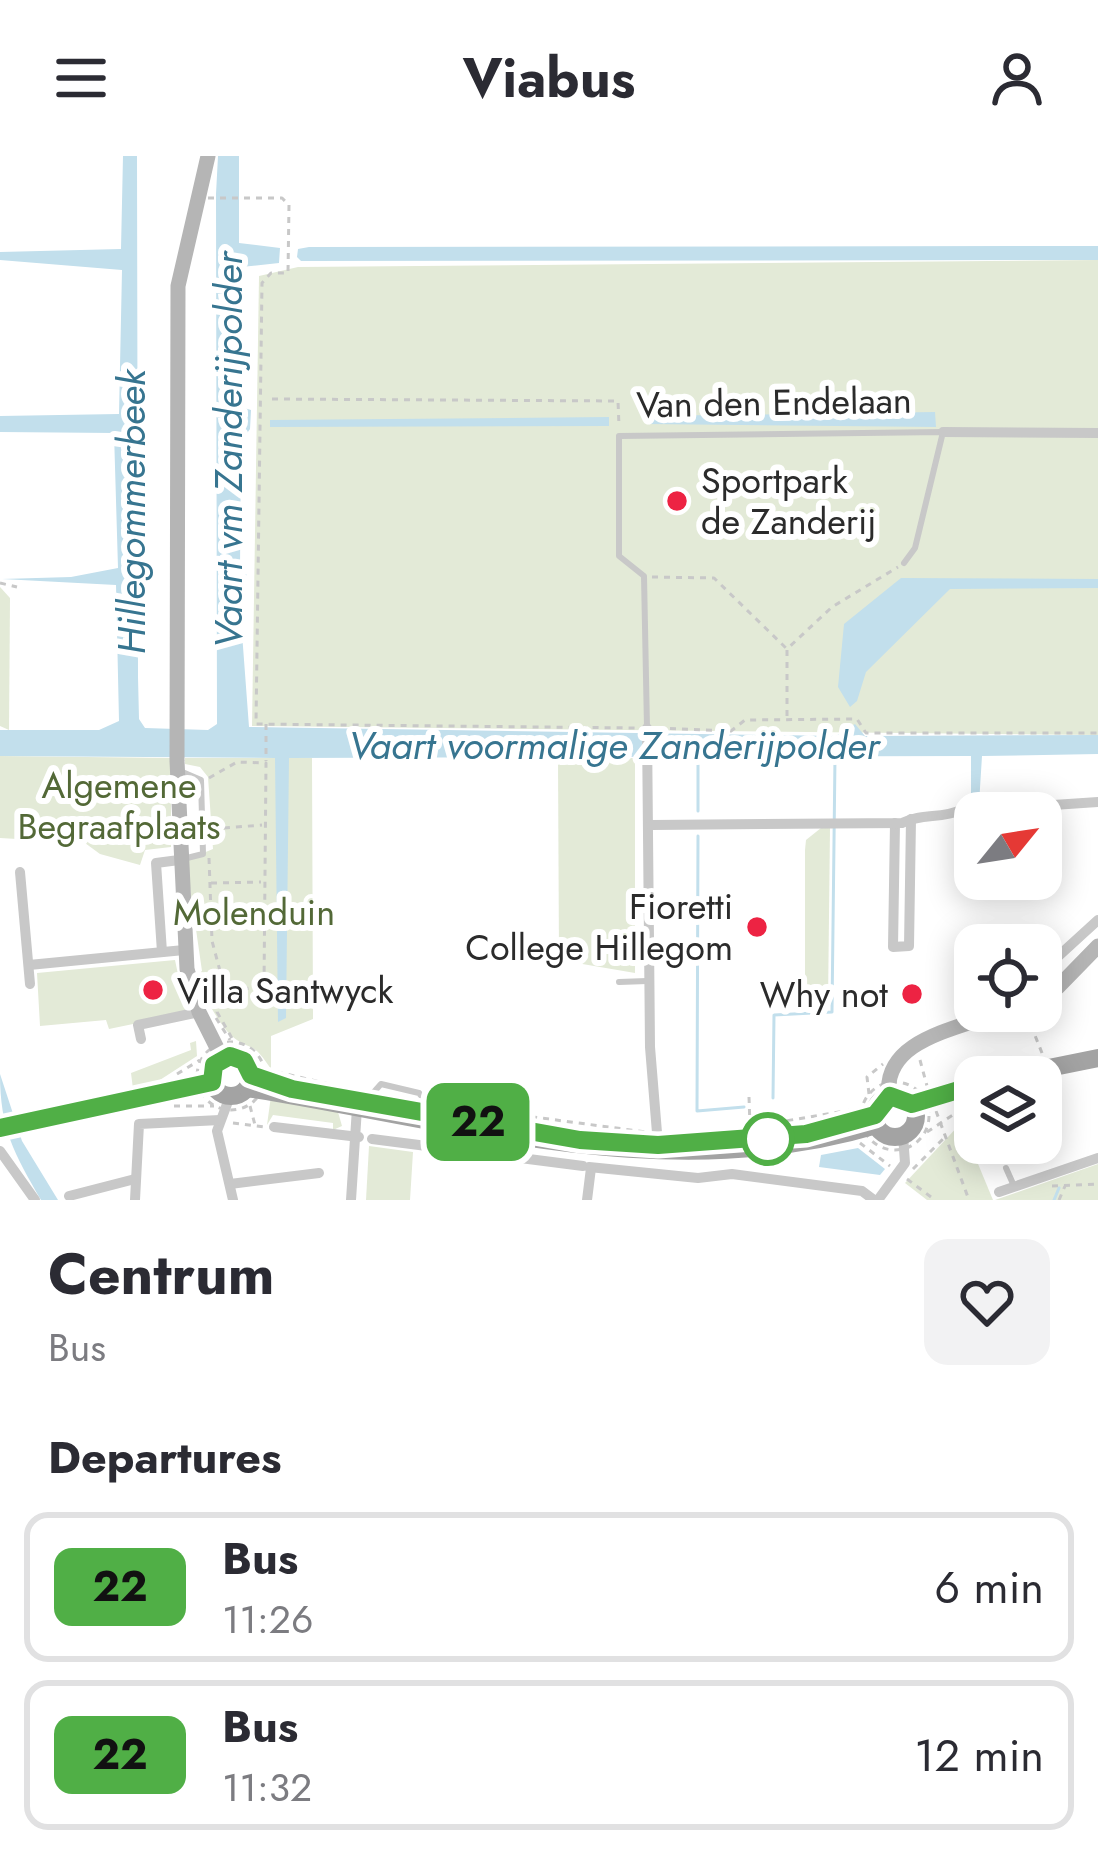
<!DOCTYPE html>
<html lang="en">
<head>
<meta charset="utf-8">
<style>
  :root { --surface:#fff; --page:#f2f2f3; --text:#2b2b33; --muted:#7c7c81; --line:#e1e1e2 }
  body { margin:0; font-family:Jost,sans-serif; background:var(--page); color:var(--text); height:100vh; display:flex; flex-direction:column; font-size:45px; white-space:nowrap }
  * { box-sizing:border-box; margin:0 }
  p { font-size:39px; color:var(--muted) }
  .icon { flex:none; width:66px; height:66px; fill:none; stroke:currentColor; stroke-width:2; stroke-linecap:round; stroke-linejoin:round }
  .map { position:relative; height:1044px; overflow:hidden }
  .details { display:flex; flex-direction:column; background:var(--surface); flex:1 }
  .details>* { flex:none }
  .badge { padding:0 24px; border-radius:18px; font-size:42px; line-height:78px }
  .needle { width:78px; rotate:60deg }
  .controls { position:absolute; left:954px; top:636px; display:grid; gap:24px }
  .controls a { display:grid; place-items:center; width:108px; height:108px; border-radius:24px; background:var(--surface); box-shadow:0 6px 30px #0003; font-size:60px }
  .map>.badge { position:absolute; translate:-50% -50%; box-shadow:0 0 0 6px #fff }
  h2 { padding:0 48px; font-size:45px; line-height:108px }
  .round { display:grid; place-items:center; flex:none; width:126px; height:126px; border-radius:24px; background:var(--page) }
  .summary { display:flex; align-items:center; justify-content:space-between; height:204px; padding:0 48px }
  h1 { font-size:57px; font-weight:700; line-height:90px }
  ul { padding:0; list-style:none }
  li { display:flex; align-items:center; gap:36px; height:150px; margin:0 24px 18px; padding:0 24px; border:6px solid var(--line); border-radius:24px }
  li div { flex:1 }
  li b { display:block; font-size:45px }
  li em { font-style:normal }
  li .badge { min-width:132px; font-weight:700; text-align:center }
  header { display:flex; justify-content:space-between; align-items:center; height:156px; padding:0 48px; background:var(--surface); font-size:54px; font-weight:700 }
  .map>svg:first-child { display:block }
</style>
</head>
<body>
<header><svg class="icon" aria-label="menu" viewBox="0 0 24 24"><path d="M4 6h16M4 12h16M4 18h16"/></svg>Viabus<svg class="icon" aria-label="person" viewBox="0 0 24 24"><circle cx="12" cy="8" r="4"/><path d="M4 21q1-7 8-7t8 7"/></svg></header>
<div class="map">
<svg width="1098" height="1044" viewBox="0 0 1098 1044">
  <rect width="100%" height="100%" fill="#fff"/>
  <g fill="#e3ead7">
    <path d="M1098,104V579L252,570L259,120L298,111Z"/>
    <path d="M0,431L10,442L9,574L0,570Z"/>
    <path d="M0,600L171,602V691L145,694L140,709L100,698L85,687L0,682Z"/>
    <path d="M185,602H312L313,863L271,880V913C251,883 252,896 233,881C221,872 201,835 196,820L202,815L186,704L213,693L208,621L200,611L185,608Z"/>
    <path d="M635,602V817L559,804L558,603Z"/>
    <path d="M821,672H830L828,848L805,849V694L806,684Z"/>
    <path d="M175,804L186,857L109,873L106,864L40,870L37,817Z"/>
    <path d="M196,885L197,900L149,931L133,933L131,917L191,894L190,887Z"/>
    <path d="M271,940L338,956L342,970L333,974V967L273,959L267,969Z"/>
    <path d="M961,967L993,1044H927L905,1027Z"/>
    <path d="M369,990L413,996L410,1044H366Z"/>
    <path d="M1098,1008V1044H995Z"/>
  </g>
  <g fill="#c2dfec">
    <path d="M123,0H137L138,521L139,563L145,572L208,574L217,568L216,38L218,0H239V87L280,92L279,107L241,111V251L251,254L250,273L241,286L240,415L247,419L246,431L239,437L249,571L836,580L855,568L865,580L1098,579V598L982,600L979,648H971V600L289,602L286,862L278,866L275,602L0,600V574H99L119,565L116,429L2,423L71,421L118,412L114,277L0,276V260L119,258L122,114L0,104V96L121,93Z"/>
    <path d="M1098,90V104L301,105L297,101L298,93L309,91Z"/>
    <path d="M935,256L936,271L646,268V260Z"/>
    <path d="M609,261V270L270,271V264Z"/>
    <path d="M901,422L1098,423V432L950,433L866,516L857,545L850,551L838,531L844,468Z"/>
    <path d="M0,918L22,985L58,1044H41C14,997 0,973 0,918Z"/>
    <path d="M858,992L885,1013L880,1019L819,1011L821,999Z"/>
  </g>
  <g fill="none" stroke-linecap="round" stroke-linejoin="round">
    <g stroke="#c2dfec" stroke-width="3">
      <path d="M698,655V601"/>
      <path d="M698,680L697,955L744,951"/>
      <path d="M773,942L774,859L832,856L835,601"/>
      <path d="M1054,1044L1059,1032"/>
    </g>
    <g stroke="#c8c8c8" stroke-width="3" stroke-dasharray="6 6" stroke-linecap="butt">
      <path d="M208,42H282L289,49L288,117H271L262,127L256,568L637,572"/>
      <path d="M272,243L618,245L619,270"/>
      <path d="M652,421L714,422L787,493"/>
      <path d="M0,427L17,431"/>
      <path d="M787,560V493L832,451L898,411"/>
      <path d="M266,568V605"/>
      <path d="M658,572L731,575L745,564L857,563L866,577H1098"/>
      <path d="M209,622L237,606L266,607L264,830L244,833L223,826"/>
      <path d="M969,654L996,653"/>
      <path d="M212,673L262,669"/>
      <path d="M209,702L212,785L223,826L217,856L233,884"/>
      <path d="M211,727L261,726"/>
      <path d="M216,862L230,884"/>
      <circle cx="231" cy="920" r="34"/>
      <path d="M1042,897L1034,877L1050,847"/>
      <path d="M920,904L927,930"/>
      <path d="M265,913L363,936"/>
      <path d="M177,918L200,904"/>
      <circle cx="895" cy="960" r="34"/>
      <path d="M869,938L867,921L883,908"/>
      <path d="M749,941L750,970"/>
      <path d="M436,948L646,976"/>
      <path d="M174,950H214"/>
      <path d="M250,950L255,969"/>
      <path d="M936,955L969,1044"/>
      <path d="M233,967L265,971"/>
      <path d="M927,976L974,945"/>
      <path d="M668,977L750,971L862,952"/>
      <path d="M860,987L890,1010"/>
      <path d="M913,1013L944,982"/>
      <path d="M907,1023L935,1044"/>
      <path d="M1052,1030L1098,1028"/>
      <path d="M1059,1044L1065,1030"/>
    </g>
    <g stroke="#c8c8c8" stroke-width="6">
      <path d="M647,572L644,420L619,400V280L943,276L915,392L904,407"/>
      <path d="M180,615L201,624L203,698L183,703"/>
      <path d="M619,826L647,825"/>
      <path d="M365,946L381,928L419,937L437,959"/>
      <path d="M1006,1012L1014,1030"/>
    </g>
    <g stroke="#c8c8c8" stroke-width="10">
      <path d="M943,276L1098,277"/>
      <path d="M647,572L650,891L658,989"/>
      <path d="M1007,652L1098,646"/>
      <path d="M895,667L893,791L909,790L911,663"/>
      <path d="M651,669L902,667C922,657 941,663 961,654"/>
      <path d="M20,716L30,828"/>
      <path d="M162,796L156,707L179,704"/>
      <path d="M29,809L184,794"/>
      <path d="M1041,816L1098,764"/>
      <path d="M141,883L138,869L199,856"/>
      <path d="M230,940L217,975L233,1044"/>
      <path d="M274,971L359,981"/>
      <path d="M372,983L583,1010"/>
      <path d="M0,995L35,1044"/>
      <path d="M589,1011L698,1022L732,1018L862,1035L874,1044"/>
      <path d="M230,1028L319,1017"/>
      <path d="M999,1036L1098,1002"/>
      <path d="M69,1040L135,1023"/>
      <path d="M135,1044L139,968L220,964"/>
      <path d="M351,1044L357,952"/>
      <path d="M587,1044L591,1012"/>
      <path d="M878,1044L905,1007L903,979"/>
    </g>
    <g stroke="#b5b5b5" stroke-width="15">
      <path d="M208,0L178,130L177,605L187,813L199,856L222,902"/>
      <path d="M1041,838L1058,831L1098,790"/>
      <path d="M889,940C882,882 961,873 1002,855"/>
    </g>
    <g stroke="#a3a3a3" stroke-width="18">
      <circle cx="231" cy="920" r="20"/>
      <path d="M1004,921L1098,902"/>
      <path d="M247,932C455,964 668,1032 877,969"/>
      <circle cx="895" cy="960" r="21"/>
      <path d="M912,948L975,929"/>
      <path d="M0,972L211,926"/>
    </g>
  </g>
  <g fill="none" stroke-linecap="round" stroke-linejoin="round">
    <defs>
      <path id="line" d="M0,972L212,926L214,909L230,900L244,905L251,919L292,933L580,984L658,989L806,978L875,959L890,940L912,948L975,929"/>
    </defs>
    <use href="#line" stroke="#fff" stroke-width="27"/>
    <use href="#line" stroke="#50af46" stroke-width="18"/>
  </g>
  <g fill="#ed2343" stroke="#fff" stroke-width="4.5">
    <circle cx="677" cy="345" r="12"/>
    <circle cx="757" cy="771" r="12"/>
    <circle cx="153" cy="834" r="12"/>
    <circle cx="912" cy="838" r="12"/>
  </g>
  <circle fill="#fff" stroke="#50af46" stroke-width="6" cx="768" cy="983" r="24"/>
  <g text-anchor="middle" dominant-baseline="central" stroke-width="12" stroke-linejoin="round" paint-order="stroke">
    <g font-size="36" fill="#2b2b2b" stroke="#fff">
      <text transform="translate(774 246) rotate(-1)">Van den Endelaan</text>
    </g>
    <g font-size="36" fill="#2b2b2b" stroke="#fff" text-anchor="start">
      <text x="701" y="324">Sportpark<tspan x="701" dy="41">de Zanderij</tspan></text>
      <text x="733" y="750" text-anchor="end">Fioretti<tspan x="733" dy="41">College Hillegom</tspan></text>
      <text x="177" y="834">Villa Santwyck</text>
      <text x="888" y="838" text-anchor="end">Why not</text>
    </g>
    <g font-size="36" fill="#536937" stroke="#fff">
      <text x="119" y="629">Algemene<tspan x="119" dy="41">Begraafplaats</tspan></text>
      <text x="254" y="756">Molenduin</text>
    </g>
    <g font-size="39" font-style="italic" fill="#377590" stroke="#fff">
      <text transform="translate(228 294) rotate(-90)">Vaart vm Zanderijpolder</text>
      <text transform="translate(131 356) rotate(-90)">Hillegommerbeek</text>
      <text x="614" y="589">Vaart voormalige Zanderijpolder</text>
    </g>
  </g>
</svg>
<div class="controls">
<a><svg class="needle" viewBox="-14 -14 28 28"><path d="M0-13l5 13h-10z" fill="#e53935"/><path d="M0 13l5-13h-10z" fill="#7c7c81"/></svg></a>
<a><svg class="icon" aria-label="locate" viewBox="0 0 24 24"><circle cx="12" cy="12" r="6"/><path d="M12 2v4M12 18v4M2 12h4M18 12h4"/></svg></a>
<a><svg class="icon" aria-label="layers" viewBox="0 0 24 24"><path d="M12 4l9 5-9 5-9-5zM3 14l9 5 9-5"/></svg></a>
</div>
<b class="badge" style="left:478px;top:966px;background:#50af46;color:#111">22</b>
</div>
<section class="details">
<div class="summary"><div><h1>Centrum</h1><p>Bus</p></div><a class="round"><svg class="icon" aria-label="heart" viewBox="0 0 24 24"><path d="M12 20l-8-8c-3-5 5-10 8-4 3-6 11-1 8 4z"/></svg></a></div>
<h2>Departures</h2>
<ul>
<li><span class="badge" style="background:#50af46;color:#111">22</span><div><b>Bus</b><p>11:26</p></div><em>6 min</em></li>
<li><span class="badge" style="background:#50af46;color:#111">22</span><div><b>Bus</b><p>11:32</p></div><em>12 min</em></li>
</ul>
</section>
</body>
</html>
